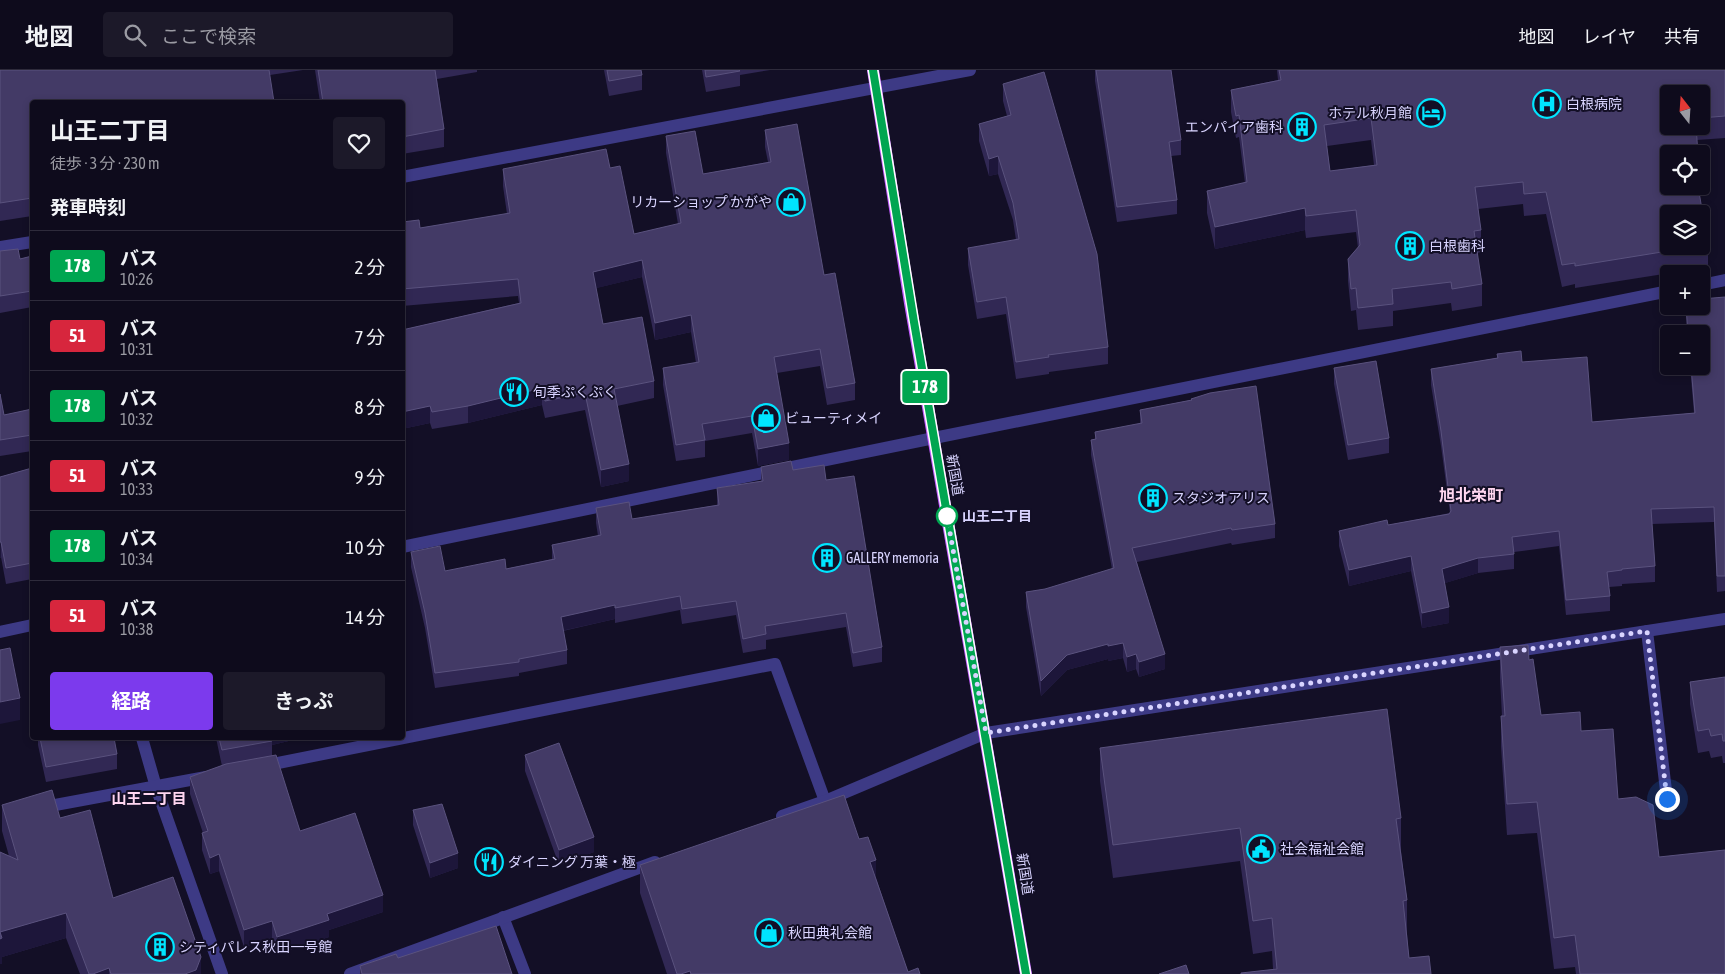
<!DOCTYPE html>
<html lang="ja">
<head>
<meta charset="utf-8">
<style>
  :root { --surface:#0e0b1c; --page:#1c1929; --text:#f1f3f6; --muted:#9b9ba3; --line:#2e2b3b; --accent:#7c3aed }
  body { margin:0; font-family:"Asap Condensed","Noto Sans JP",sans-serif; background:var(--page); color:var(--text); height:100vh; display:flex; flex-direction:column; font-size:19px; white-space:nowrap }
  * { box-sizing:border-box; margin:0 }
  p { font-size:16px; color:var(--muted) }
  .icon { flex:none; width:28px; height:28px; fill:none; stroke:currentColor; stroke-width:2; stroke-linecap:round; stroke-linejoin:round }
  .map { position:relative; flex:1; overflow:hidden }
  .sheet { position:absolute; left:30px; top:30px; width:375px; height:640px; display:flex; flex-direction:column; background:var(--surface); border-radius:5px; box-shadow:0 2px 8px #0003,0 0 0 1px var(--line) }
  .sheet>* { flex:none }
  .badge { padding:0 10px; border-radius:4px; font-size:18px; line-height:32px }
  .needle { width:32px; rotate:343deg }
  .controls { position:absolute; left:1660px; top:15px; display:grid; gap:10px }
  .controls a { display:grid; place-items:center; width:50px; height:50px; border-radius:5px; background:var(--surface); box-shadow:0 2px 8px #0003,0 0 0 1px var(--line); font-size:25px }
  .you { position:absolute; width:25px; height:25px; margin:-12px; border:4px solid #fff; border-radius:50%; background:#1a73e8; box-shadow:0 0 0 8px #1a73e833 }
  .map>.badge { position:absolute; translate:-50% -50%; box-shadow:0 0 0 2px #fff }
  h2 { padding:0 20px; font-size:19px; line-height:45px }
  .round { display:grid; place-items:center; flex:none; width:52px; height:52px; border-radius:5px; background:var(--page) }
  .overview { display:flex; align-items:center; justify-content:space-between; height:85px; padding:0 20px }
  h1 { font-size:24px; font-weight:700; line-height:38px }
  .button { display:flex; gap:10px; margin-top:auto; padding:10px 20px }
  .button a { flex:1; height:58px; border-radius:5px; background:var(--accent); color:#fff; font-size:20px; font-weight:700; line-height:58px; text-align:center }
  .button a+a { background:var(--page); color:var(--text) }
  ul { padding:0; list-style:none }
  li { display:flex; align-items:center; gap:15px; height:70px; padding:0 20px; border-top:1px solid var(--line) }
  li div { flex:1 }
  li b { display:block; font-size:19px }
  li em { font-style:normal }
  li .badge { min-width:55px; font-weight:700; text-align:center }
  header { display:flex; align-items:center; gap:30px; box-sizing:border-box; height:70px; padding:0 25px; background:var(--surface); border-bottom:1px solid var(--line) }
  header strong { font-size:24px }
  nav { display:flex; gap:28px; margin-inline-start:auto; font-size:18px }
  .search { width:350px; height:45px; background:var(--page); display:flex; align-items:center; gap:12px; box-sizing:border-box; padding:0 18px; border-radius:5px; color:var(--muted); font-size:19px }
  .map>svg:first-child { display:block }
</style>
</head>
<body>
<header>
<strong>地図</strong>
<div class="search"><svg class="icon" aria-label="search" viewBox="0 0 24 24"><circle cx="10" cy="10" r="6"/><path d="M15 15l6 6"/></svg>ここで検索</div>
<nav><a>地図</a><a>レイヤ</a><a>共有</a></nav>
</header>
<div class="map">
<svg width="1725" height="904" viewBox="0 0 1725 904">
  <rect width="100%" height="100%" fill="#130f26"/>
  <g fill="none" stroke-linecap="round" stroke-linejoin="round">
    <g stroke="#3d3a85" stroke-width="12">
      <path d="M1701,215L1725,210"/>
      <path d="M402,477L934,368L1669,221"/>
      <path d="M1647,561L1667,729"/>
      <path d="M0,562L32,555"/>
      <path d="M142,668L156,717L222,904"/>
      <path d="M263,696L775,594L825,731"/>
      <path d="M39,738L206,707"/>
      <path d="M503,847L525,904"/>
    </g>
    <g stroke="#3d3a85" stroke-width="12">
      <path d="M402,107L970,0"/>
      <path d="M0,177L32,172"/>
      <path d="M782,746L825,731L986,663L1725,549"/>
      <path d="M350,904L655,792"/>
    </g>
    <path stroke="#c25bff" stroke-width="12" d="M873,0L910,233L1026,904"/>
  </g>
  <g fill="#312854" fill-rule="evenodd">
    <path d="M0,0H303L270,5L32,32V146L0,151Z"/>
    <path d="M315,0H477V2L437,9L444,59V77L402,84V32H320Z"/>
    <path d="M604,0H641L642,5V20L609,26Z"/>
    <path d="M702,0H770L740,5V16L706,22Z"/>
    <path d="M1095,0H1171L1181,70V85L1171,86L1177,130V144L1117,152L1095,11Z"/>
    <path d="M1277,0H1725V68L1697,70L1669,116H1700V122H1699L1708,175V197L1575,218V214L1562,217L1546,144L1524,146L1523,134L1478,139L1481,160V182L1477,183L1482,214V236L1452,241L1451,233L1393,241V256L1358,260L1356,240L1351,241L1348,211V189L1358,178L1356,162L1306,168L1305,160L1215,179L1207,143V121L1245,113L1239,67L1236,68L1231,42V20L1278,10ZM1701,24V56H1669ZM1371,70L1374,95L1330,101L1327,76Z"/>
    <path d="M1003,14L1108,277V294L1049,302V304L1016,309L1006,244L977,249L968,195V178L1016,170L1013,150L998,104L989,106L979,71V54L1007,46L1003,31Z"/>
    <path d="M765,60L824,205L855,313V330L827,335L820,296L777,303L789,390L758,396L752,363L705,371V387L676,391L663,315V298L696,293L691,262L655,270L642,207L596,218L603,254L654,311V328L617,336L629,411L601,417L585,340L545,348L542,335L468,353L432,359L430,353L402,359V260L519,233L518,226L402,236V152L420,158L507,144L503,116V99L610,98L634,164L678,154L666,83V66L703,104L768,92L765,77Z"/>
    <path d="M0,181L20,189L32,186V237L0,243Z"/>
    <path d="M1725,227V521L1717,522L1714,452L1652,454L1655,496V512L1622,514V516L1609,517L1610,526V541L1566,545L1559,476L1514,482V499L1478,503L1445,513L1449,553L1422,558L1411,501L1349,516L1339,476V461L1388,455L1450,443L1441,376L1431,315V299L1497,288V284L1522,292L1592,352L1694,343L1690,296H1701V264H1687L1686,236H1701Z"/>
    <path d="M1334,298L1389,368V383L1348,390L1334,314Z"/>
    <path d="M0,324L4,345L32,339V381L0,386Z"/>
    <path d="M1191,329L1275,454V468L1232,475L1231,473L1137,492L1165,599L1139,607L1136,599L1127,602L1123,588L1108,591V589L1067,600L1041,626L1026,537V522L1045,519L1112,499L1091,385V370L1095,369V362L1140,354V340L1191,330Z"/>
    <path d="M761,397L793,400L826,410L882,577V592L853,597L846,557L766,570V579L743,583L736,545L682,554L680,540L615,553V549L563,561L567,580V594L519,603V606L435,618L425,558L411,497V482L445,501L506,499L552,489V475L598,466L596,453V438L632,449L717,435V418L761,411Z"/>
    <path d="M32,398V509L6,514L1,487L0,488V407Z"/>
    <path d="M1500,577L1529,590L1541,645L1581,661L1618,729L1659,787L1725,904H1576L1575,897L1554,899L1537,763L1507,765L1501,677V646H1502L1500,608Z"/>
    <path d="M1725,607V693H1723L1722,686L1711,688L1709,681L1698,683L1690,634V612Z"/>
    <path d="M38,668H121V670L114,671L117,684V699L46,712L38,675Z"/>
    <path d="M216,668H301L272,675V685L300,761L383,842L329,860V867L277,884L272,868L244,877L219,801L210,804L202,780V763H203L190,724V707L222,696Z"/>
    <path d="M1100,678L1401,748V781L1407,830V863L1409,888L1273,899L1272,881L1253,884L1240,791L1113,808L1100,711Z"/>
    <path d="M525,685L594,782L559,795L525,701Z"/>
    <path d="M2,735L60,748L113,828L201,904H80L66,868L2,887V894H0V782L9,786L2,761Z"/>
    <path d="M413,740L458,798L430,808L413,755Z"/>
    <path d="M859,769L876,808L908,902L920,904H667L640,823V795Z"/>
    <path d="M398,888L512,904H360V896Z"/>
  </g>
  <g fill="#1d163a">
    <path d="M998,86V104L989,106V89Z"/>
    <path d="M1305,138V160L1215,179V157Z"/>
    <path d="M642,190V207L593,219V202Z"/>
    <path d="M691,245V262L655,270V253Z"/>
    <path d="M542,318V335L468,353V336Z"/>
    <path d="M430,336V353L402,359V342Z"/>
    <path d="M789,373V390L758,396V379Z"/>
    <path d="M629,394V411L601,417V400Z"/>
    <path d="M0,472H1V487L0,488Z"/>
    <path d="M1411,486V501L1349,516V500Z"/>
    <path d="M1478,488V503L1442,514V499Z"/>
    <path d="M615,535V549L561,561V547Z"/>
    <path d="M1449,537V553L1422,558V543Z"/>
    <path d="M1123,573V588L1108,591V576Z"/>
    <path d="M1108,574V589L1067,600L1041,626V611L1067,585Z"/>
    <path d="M1136,584V599L1127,602V587Z"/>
    <path d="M1165,584V599L1139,607V592Z"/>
    <path d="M20,628V650L0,654V632Z"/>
    <path d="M269,668H301L272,675V671Z"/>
    <path d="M594,767V782L559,795V780Z"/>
    <path d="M458,783V798L430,808V793Z"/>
    <path d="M219,784V801L210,804V788Z"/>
    <path d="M876,790V818L870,792Z"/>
    <path d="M383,825V842L329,860V867L277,884V867L327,844Z"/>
    <path d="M66,843V868L2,887V894H0V862Z"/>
    <path d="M272,851V868L244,877V860Z"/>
    <path d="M201,887V904H185Z"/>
    <path d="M109,898V904H93Z"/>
    <path d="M690,901V904H681Z"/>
  </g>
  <g fill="#433a66" stroke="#5a527e" fill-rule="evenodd">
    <path d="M0,0H269L274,32H32V128L0,133Z"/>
    <path d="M318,0H435L444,59L402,67V32H323Z"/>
    <path d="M607,0H641L642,5L609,11Z"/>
    <path d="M705,0H739L740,1L706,7Z"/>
    <path d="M1096,0H1171L1181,70L1169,72L1177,130L1117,137Z"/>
    <path d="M1279,0H1725V46L1701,48V24H1669V56H1696L1698,84H1669V116H1698L1708,175L1701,176V144H1669V176H1699L1575,196V193L1562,195L1546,122L1524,124L1523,112L1475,117L1481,160L1474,161L1482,214L1452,219L1451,212L1392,219L1393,234L1358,238L1356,218L1351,219L1348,189L1360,175L1356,140L1306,146L1305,138L1215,157L1207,121L1247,112L1239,45L1236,46L1231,20L1281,10ZM1371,48L1377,95L1330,101L1324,55Z"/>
    <path d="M1044,2L1097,184L1108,277L1048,285L1049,287L1016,292L1006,227L977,232L968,178L1019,169L1013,133L998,86L989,89L979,54L1011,45L1003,14Z"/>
    <path d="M797,54L824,205L835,203L855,313L827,318L820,279L774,287L789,373L758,379L752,346L702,354L705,370L676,375L663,298L699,292L691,245L655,253L642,190L593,202L603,254L642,247L654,311L614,319L629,394L601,400L585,323L545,331L542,318L468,336L432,342L430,336L402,342V260L521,233L518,209L402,219V152L419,150L420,158L510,143L503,99L606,79L610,98L620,96L634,164L681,153L666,66L695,61L703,104L771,92L765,60Z"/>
    <path d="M18,179L20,189L32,186V221L0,226V181Z"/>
    <path d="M1725,227V506H1717L1714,437L1651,439L1655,496L1622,499V500L1607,502L1610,526L1566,530L1559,461L1512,467L1514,484L1478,488L1442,499L1449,537L1422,543L1411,486L1349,500L1339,461L1387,450L1388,455L1449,444L1451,441L1441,361L1431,299L1498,288L1497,284L1521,281L1522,292L1587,287L1592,352L1695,343L1691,296H1701V264H1688L1686,236H1701V229Z"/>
    <path d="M1376,291L1389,368L1348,375L1334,298Z"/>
    <path d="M1256,316L1275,454L1232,460L1231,458L1132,478L1165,584L1139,592L1136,584L1127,587L1123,573L1108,576V574L1067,585L1041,611L1026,522L1045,519L1114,498L1091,370L1096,369L1095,362L1142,353L1140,340L1192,330L1191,329L1210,323Z"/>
    <path d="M0,324L4,345L32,339V365L0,370Z"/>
    <path d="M791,391L793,400L824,395L826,410L854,406L882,577L853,583L846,543L765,556L766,564L743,569L736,531L682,539L680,526L615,538V535L561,547L567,580L519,589V592L435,603L425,543L411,482L440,476L445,501L505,489L506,499L555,489L552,475L601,465L596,438L629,432L632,449L719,435L717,418L763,411L761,397Z"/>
    <path d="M32,398V493L6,498L1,472H0V407Z"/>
    <path d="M1528,575L1529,590L1533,589L1541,645L1580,642L1581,661L1613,659L1618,729L1636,727L1653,735L1659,787L1725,780V904H1580L1575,865L1554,868L1537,732L1507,734L1501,646H1505L1500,577Z"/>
    <path d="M10,578L20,628L0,632V580Z"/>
    <path d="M1725,607V671H1723L1722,664L1711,666L1709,659L1698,661L1690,612Z"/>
    <path d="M1387,639L1401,748L1396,749L1407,830L1403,831L1409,888L1429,886L1431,904H1241V903L1277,899L1272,848L1253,851L1240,758L1113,775L1100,678Z"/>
    <path d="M40,668H114L117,684L46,697Z"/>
    <path d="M219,668H271L272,671L222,680Z"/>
    <path d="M559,673L594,767L559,780L525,685Z"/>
    <path d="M276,685L300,761L355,743L383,825L327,844L329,850L277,867L272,851L244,860L219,784L210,788L202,763L208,761L190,707L226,694Z"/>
    <path d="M52,720L60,748L90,740L113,828L173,807L201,887L196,900L185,904H111L109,898L93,904H89L66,843L0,862L2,868L0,869V782L18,790L2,735Z"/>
    <path d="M844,725L859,769L868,767L876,790L870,792L908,902L918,898L920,904H691L690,901L681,904H677L640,795Z"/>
    <path d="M442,734L458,783L430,793L413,740Z"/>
    <path d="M496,856L512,904H362L360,896L396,884L398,888Z"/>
    <path d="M1186,895L1189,904H1159Z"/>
  </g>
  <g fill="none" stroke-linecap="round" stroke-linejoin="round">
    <defs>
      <path id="line" d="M873,0L914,252L1026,904"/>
    </defs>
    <use href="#line" stroke="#fff" stroke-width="11"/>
    <use href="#line" stroke="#00a651" stroke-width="8"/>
    <path stroke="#d9d4ff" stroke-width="5" stroke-dasharray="0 9" d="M947,446L986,663L1647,561L1667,729"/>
  </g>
  <defs>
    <symbol id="hospital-ring" viewBox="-11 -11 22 22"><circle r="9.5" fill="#130f26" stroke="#00e5ff" stroke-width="1.5"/><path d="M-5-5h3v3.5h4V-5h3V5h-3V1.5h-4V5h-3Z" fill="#00e5ff"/></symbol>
    <symbol id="hotel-ring" viewBox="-11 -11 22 22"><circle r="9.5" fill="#130f26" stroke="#00e5ff" stroke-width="1.5"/><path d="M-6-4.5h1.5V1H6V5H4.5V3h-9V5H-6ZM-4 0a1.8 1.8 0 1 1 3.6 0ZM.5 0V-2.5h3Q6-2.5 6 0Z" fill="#00e5ff"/></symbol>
    <symbol id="building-ring" viewBox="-11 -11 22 22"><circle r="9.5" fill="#130f26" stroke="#00e5ff" stroke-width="1.5"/><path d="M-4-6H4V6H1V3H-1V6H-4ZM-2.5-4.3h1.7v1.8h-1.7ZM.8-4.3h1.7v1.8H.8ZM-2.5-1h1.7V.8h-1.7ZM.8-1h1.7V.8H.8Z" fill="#00e5ff"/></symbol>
    <symbol id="shop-ring" viewBox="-11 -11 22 22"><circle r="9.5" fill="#130f26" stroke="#00e5ff" stroke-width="1.5"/><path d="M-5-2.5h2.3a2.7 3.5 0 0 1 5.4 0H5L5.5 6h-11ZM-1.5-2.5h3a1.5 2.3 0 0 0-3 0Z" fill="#00e5ff"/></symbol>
    <symbol id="restaurant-ring" viewBox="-11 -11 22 22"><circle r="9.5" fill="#130f26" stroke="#00e5ff" stroke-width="1.5"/><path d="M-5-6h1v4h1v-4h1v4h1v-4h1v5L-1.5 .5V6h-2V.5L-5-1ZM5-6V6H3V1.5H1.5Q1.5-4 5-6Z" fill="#00e5ff"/></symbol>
    <symbol id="civic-ring" viewBox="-11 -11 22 22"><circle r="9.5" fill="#130f26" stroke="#00e5ff" stroke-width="1.5"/><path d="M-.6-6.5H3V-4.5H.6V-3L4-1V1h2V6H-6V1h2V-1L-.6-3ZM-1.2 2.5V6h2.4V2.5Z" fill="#00e5ff"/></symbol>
  </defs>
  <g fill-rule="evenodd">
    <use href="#hospital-ring" x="1531" y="18" width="32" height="32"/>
    <use href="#hotel-ring" x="1415" y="27" width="32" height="32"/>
    <use href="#building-ring" x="1286" y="41" width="32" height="32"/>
    <use href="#shop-ring" x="775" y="116" width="32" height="32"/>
    <use href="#building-ring" x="1394" y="160" width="32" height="32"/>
    <use href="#restaurant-ring" x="498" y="306" width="32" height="32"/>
    <use href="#shop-ring" x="750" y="332" width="32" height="32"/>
    <use href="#building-ring" x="1137" y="412" width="32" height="32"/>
    <use href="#building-ring" x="811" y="472" width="32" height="32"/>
    <use href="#civic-ring" x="1245" y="763" width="32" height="32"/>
    <use href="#restaurant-ring" x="473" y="776" width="32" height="32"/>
    <use href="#shop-ring" x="753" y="847" width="32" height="32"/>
    <use href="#building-ring" x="144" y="861" width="32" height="32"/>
  </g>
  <circle fill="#fff" stroke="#00a651" stroke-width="2.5" cx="947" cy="446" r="10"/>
  <g text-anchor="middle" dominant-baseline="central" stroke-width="4" stroke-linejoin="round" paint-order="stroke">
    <g font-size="14" fill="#d9d4ff" stroke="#130f26" text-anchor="start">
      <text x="1566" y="34">白根病院</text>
      <text x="1412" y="43" text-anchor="end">ホテル秋月館</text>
      <text x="1283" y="57" text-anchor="end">エンパイア歯科</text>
      <text x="772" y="132" text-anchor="end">リカーショップ かがや</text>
      <text x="1429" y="176">白根歯科</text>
      <text x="533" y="322">旬季ぷくぷく</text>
      <text x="785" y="348">ビューティメイ</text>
      <text x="1172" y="428">スタジオアリス</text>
      <text x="846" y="488">GALLERY memoria</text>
      <text x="1280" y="779">社会福祉会館</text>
      <text x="508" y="792">ダイニング 万葉・極</text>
      <text x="788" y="863">秋田典礼会館</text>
      <text x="179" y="877">シティパレス秋田一号館</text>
    </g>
    <g font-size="14" fill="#d9d4ff" stroke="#130f26">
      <text transform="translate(955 405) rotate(80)">新国道</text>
      <text transform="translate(1025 804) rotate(81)">新国道</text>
    </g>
    <g font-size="14" font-weight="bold" fill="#d9d4ff" stroke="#130f26" text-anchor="start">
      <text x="962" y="446">山王二丁目</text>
    </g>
    <g font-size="15" font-weight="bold" fill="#ffd6f0" stroke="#130f26">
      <text x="149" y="728">山王二丁目</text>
    </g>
    <g font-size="16" font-weight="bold" fill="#ffd6f0" stroke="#130f26">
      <text x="1471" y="425">旭北栄町</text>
    </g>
  </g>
</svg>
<div class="controls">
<a><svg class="needle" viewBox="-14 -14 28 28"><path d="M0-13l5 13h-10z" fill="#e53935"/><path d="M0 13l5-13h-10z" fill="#9b9ba3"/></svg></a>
<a><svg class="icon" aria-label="locate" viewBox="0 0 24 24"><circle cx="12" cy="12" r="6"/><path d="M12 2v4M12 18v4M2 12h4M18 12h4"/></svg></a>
<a><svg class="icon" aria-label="layers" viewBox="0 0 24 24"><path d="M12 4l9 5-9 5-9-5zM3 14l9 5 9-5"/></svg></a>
<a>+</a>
<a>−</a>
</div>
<div class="you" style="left:1667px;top:729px"></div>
<b class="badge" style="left:925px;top:317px;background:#00a651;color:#fff">178</b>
<section class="sheet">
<div class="overview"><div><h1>山王二丁目</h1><p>徒歩 · 3 分 · 230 m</p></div><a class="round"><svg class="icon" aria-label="heart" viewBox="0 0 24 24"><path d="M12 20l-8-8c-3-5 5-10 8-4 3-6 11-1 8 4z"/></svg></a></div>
<h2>発車時刻</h2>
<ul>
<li><span class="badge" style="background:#00a651;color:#fff">178</span><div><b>バス</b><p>10:26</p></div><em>2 分</em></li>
<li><span class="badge" style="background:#d7263d;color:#fff">51</span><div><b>バス</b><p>10:31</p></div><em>7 分</em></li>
<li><span class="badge" style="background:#00a651;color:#fff">178</span><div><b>バス</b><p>10:32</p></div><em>8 分</em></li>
<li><span class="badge" style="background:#d7263d;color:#fff">51</span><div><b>バス</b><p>10:33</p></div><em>9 分</em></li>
<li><span class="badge" style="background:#00a651;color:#fff">178</span><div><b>バス</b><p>10:34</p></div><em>10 分</em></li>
<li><span class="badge" style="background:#d7263d;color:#fff">51</span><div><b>バス</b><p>10:38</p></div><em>14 分</em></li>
</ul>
<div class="button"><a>経路</a><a>きっぷ</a></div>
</section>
</div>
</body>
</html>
